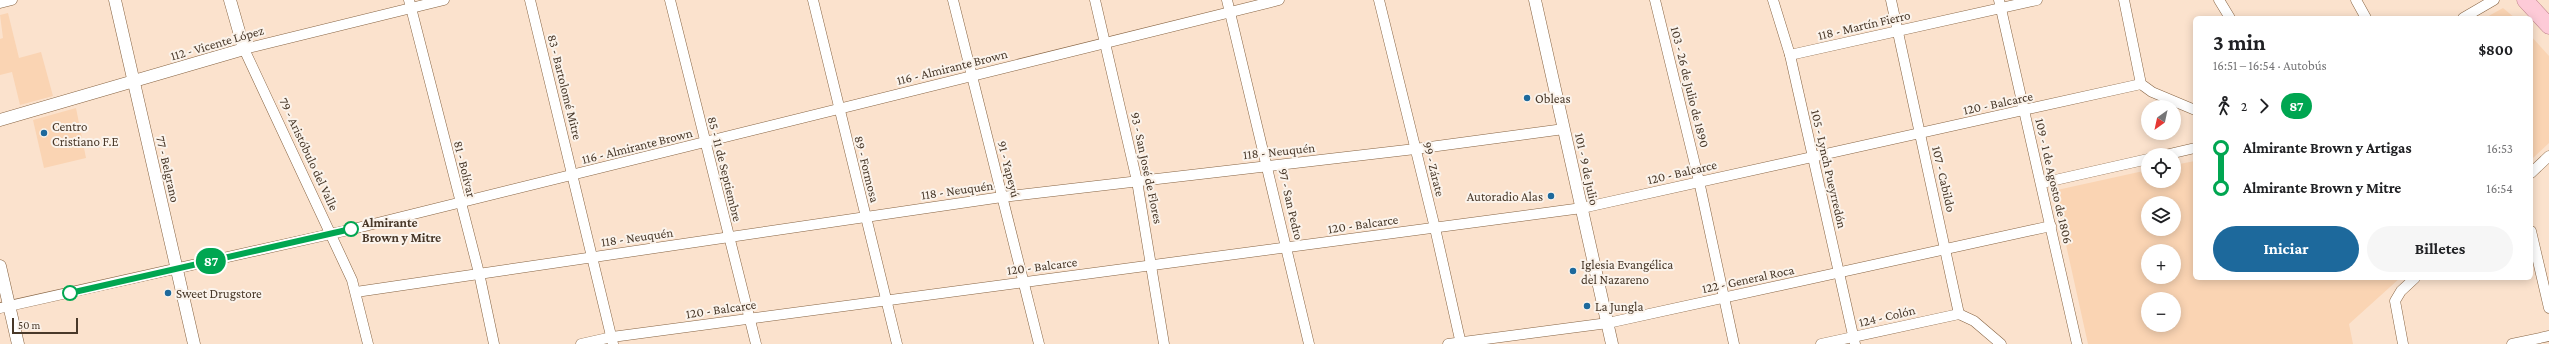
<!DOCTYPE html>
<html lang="es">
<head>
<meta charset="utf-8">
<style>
  :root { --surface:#fff; --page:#f6f6f6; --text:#202124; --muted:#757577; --accent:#1d699c }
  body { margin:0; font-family:"Crimson Pro",serif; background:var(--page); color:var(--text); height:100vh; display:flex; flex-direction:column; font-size:15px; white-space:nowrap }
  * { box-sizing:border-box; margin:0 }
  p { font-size:13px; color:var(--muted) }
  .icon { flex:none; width:22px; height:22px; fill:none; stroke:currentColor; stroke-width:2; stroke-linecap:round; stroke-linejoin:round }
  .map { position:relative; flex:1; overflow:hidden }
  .panel { position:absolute; left:2193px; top:16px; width:340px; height:264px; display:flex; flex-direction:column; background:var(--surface); border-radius:6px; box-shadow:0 2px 10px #0003 }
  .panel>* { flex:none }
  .badge { padding:0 8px; border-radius:13px; font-size:14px; line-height:26px }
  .needle { width:26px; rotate:213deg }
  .controls { position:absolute; left:2141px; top:100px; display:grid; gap:8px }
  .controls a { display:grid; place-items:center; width:40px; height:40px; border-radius:50%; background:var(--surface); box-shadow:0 2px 10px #0003; font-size:20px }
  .scale { position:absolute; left:12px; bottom:10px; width:66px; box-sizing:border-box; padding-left:4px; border:2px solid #483829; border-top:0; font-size:11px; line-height:14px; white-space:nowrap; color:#483829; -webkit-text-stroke:3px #fbf3eb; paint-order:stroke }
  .map>.badge { position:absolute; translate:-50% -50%; box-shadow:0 0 0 2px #fff }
  .legs { display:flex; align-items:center; gap:6px; height:44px; padding:0 20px; font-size:13px }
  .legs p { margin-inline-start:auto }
  .headline { display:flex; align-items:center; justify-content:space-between; height:68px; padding:0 20px }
  h1 { font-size:22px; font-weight:700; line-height:30px }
  .cta { display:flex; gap:8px; margin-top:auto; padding:8px 20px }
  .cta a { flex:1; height:46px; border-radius:24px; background:var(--accent); color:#fff; font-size:16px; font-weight:700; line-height:46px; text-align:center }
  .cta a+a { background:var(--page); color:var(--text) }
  ul { padding:0 20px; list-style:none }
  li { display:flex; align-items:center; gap:14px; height:40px; font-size:15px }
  li i { display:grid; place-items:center; width:6px; height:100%; margin:0 5px; background:currentColor }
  li i::after { content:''; width:10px; height:10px; margin:-5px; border:3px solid; border-radius:50%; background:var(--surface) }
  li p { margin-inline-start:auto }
  li:first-child i { background:linear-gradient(#0000 50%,currentColor 0) }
  li:last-child i { background:linear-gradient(currentColor 50%,#0000 0) }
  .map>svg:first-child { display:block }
</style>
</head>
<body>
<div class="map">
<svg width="2549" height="344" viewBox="0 0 2549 344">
  <rect width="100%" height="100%" fill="#fbe2cd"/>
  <g fill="#fad4b3" fill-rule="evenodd">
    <path d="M2503,8L2515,18H2485Z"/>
    <path d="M8,13L19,58L41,52L53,96L20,105L12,72L0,75V39L3,38L0,15Z"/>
    <path d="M2531,36L2549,56V143L2531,160Z"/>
    <path d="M76,108L86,158L44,168L33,120Z"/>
    <path d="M2195,161V278H2400L2349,324L2353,344H2088L2055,195L2057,190L2148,170V181H2174V165ZM2148,203H2174V229H2148ZM2148,251H2174V277H2148ZM2148,299H2174V325H2148Z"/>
  </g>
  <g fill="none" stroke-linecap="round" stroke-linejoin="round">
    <defs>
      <g id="minor">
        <path d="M409,0L479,273L494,344"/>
        <path d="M530,0L613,344"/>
        <path d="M670,0L756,344"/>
        <path d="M813,0L897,344"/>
        <path d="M953,0L1039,344"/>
        <path d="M1095,0L1137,181L1164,344"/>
        <path d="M1227,0L1309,344"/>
        <path d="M1379,0L1435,228L1461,344"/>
        <path d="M1655,0L1699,181L1734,344"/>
        <path d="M1773,0L1790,55L1855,344"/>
        <path d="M1891,0L1959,314"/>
        <path d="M1999,0L2077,344"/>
        <path d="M2124,0L2141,84L2152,92L2195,110"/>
        <path d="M2219,0L2230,18"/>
        <path d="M2356,0L2366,18"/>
        <path d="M0,3L12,0"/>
        <path d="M2463,18L2494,0"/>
        <path d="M1790,55L2037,0"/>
        <path d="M2165,155L2195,148"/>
        <path d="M2531,173L2549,156"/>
        <path d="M2042,183L2148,159"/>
        <path d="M2531,231L2549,308"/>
        <path d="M356,292L1002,197L1415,149L1564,129"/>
        <path d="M0,308L353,229L1279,0"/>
        <path d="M1959,314L1974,321L2001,344"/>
        <path d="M368,344L352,280L244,49L444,0"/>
        <path d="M581,344L612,337L1582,208L2141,84"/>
        <path d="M1448,344L1608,323L2051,226"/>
        <path d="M1821,344L1959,314"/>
        <path d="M2403,344L2395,301L2401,291L2415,278"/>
        <path d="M2512,344L2549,336"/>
      </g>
      <g id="tertiary">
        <path d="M115,0L194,344"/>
        <path d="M1535,0L1612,344"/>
        <path d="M0,120L244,49L230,0"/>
        <path d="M0,266L18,344"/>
      </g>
      <path id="primary" d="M2525,0L2549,26"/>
    </defs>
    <use href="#minor" stroke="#866342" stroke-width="11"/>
    <use href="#tertiary" stroke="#866342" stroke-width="13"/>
    <use href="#primary" stroke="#bd8089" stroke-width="17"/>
    <use href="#minor" stroke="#fff" stroke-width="10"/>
    <use href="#tertiary" stroke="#fff" stroke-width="12"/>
    <use href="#primary" stroke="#fdcad7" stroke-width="16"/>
  </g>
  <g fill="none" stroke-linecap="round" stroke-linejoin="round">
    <defs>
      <path id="line-1" d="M70,293L351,229"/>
    </defs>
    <use href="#line-1" stroke="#fff" stroke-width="9"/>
    <use href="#line-1" stroke="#00a651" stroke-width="6"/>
  </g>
  <g fill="#1d699c" stroke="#fbf3eb" stroke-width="1.5">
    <circle cx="1527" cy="98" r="4"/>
    <circle cx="44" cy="133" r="4"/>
    <circle cx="1551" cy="196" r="4"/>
    <circle cx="1573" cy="271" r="4"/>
    <circle cx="168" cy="293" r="4"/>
    <circle cx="1587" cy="306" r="4"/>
  </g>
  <g fill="#fff" stroke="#00a651" stroke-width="2">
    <circle cx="351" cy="229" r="7"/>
    <circle cx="70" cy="293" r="7"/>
  </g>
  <g text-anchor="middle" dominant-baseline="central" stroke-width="4" stroke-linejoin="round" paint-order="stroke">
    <g font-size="13" fill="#483829" stroke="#fbf3eb">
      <text transform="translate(1864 25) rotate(-13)">118 - Martín Fierro</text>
      <text transform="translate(217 43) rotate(-16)">112 - Vicente López</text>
      <text transform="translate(952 67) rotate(-14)">116 - Almirante Brown</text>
      <text transform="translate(565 87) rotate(76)">83 - Bartolomé Mitre</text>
      <text transform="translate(1690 87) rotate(76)">103 - 26 de Julio de 1890</text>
      <text transform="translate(1998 103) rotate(-12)">120 - Balcarce</text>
      <text transform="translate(637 146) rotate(-14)">116 - Almirante Brown</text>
      <text transform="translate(1279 151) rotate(-6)">118 - Neuquén</text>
      <text transform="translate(309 154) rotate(65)">79 - Aristóbulo del Valle</text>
      <text transform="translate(1147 168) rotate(78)">93 - San José de Flores</text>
      <text transform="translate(168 169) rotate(77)">77 - Belgrano</text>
      <text transform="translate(465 169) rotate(76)">81 - Bolívar</text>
      <text transform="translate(725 169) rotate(76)">85 - 11 de Septiembre</text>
      <text transform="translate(867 169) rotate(76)">89 - Formosa</text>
      <text transform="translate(1009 169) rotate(76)">91 - Yapeyú</text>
      <text transform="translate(1434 169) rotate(76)">99 - Zárate</text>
      <text transform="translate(1587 169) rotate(78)">101 - 9 de Julio</text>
      <text transform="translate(1829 169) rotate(77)">105 - Lynch Pueyrredón</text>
      <text transform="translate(1682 172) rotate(-13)">120 - Balcarce</text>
      <text transform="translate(1944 179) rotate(77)">107 - Cabildo</text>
      <text transform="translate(2054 181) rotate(77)">109 - 1 de Agosto de 1806</text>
      <text transform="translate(957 190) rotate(-8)">118 - Neuquén</text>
      <text transform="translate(1291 204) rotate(77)">97 - San Pedro</text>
      <text transform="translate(1363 224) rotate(-8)">120 - Balcarce</text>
      <text transform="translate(637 237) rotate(-8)">118 - Neuquén</text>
      <text transform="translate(1042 266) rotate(-7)">120 - Balcarce</text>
      <text transform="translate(1748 279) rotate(-12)">122 - General Roca</text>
      <text transform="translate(721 309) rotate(-8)">120 - Balcarce</text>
      <text transform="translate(1887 316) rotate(-13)">124 - Colón</text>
    </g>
    <g font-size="13" fill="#483829" stroke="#fbf3eb" text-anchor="start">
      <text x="1535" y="98">Obleas</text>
      <text x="52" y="126">Centro<tspan x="52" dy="15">Cristiano F.E</tspan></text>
      <text x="1543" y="196" text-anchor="end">Autoradio Alas</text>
      <text x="1581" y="264">Iglesia Evangélica<tspan x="1581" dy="15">del Nazareno</tspan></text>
      <text x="176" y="293">Sweet Drugstore</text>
      <text x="1595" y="306">La Jungla</text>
    </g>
    <g font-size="13" font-weight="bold" fill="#483829" stroke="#fbf3eb" text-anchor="start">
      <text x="362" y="222">Almirante<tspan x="362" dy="15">Brown y Mitre</tspan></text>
    </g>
  </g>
</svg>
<div class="controls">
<a><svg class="needle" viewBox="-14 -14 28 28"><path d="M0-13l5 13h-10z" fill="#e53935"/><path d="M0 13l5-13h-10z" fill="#757577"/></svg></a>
<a><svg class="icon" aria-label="locate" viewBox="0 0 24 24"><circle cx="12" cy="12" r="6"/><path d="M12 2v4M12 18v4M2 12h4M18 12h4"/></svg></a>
<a><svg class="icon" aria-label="layers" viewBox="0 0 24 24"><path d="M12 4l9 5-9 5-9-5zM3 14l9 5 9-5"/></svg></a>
<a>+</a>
<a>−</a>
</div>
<div class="scale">50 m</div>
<b class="badge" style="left:211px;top:261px;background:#00a651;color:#fff">87</b>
<section class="panel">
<div class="headline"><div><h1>3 min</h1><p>16:51 – 16:54 · Autobús</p></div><b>$800</b></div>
<div class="legs"><svg class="icon" aria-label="walk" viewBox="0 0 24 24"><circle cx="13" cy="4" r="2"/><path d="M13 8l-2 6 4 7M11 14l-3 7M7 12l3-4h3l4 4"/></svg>2<svg class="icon" aria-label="forward" viewBox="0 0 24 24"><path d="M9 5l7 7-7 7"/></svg><b class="badge" style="background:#00a651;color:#fff">87</b></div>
<ul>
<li><i style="color:#00a651"></i><b>Almirante Brown y Artigas</b><p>16:53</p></li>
<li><i style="color:#00a651"></i><b>Almirante Brown y Mitre</b><p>16:54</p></li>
</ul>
<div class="cta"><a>Iniciar</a><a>Billetes</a></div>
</section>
</div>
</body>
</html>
